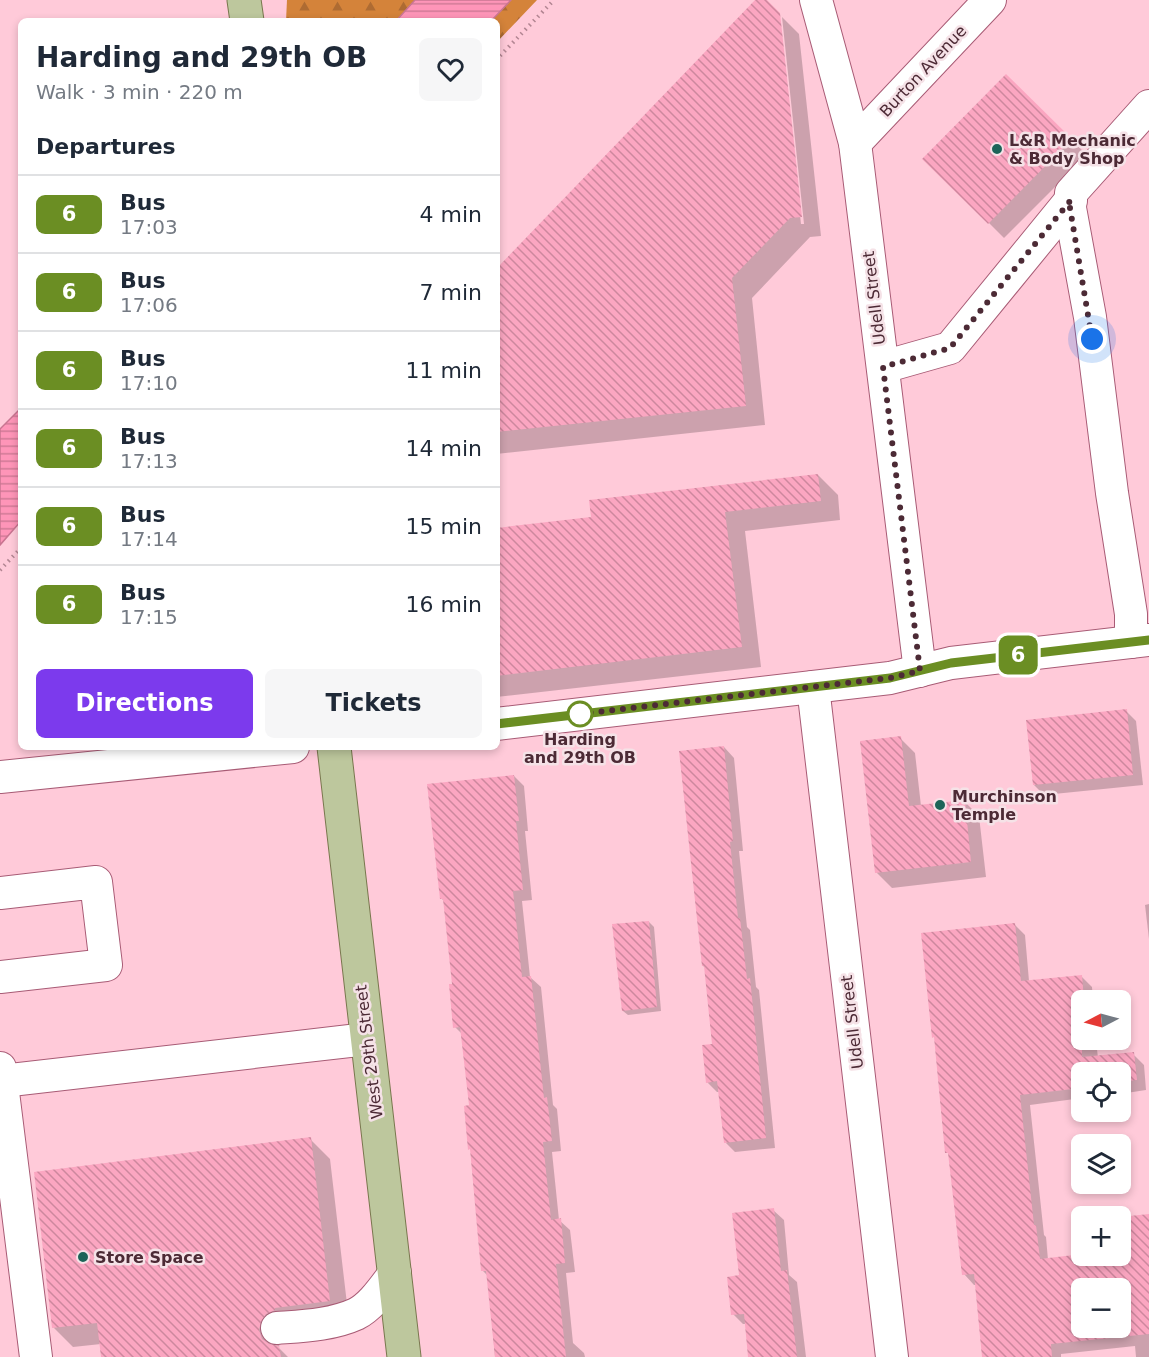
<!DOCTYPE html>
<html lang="en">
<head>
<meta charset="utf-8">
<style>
  :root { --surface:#fff; --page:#f6f6f7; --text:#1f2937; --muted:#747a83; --line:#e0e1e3; --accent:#7c3aed }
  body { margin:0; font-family:"DejaVu Sans",sans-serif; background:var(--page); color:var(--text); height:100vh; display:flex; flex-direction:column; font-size:22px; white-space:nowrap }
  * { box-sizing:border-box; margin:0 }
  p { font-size:20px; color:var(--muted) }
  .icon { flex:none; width:33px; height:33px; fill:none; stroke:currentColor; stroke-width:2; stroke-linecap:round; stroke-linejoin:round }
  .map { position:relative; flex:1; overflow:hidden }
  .drawer { position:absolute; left:18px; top:18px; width:482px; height:732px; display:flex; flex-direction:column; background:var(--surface); border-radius:9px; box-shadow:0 3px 9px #0003 }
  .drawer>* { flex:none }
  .badge { padding:0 12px; border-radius:9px; font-size:21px; line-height:39px }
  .needle { width:39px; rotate:264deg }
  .tools { position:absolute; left:1071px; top:990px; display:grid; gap:12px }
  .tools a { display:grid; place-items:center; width:60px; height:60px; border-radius:9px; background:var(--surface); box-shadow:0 3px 9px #0003; font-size:30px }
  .you { position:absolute; width:30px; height:30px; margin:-15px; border:4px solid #fff; border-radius:50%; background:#1a73e8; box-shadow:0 0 0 9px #1a73e833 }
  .map>.badge { position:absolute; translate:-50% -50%; box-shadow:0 0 0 3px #fff }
  h2 { padding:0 18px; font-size:22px; line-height:54px }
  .round { display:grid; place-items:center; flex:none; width:63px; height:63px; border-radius:9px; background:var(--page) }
  .headline { display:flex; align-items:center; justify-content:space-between; height:102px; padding:0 18px }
  h1 { font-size:28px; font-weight:600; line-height:45px }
  .action { display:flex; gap:12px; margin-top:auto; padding:12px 18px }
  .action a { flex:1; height:69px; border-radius:9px; background:var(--accent); color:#fff; font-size:24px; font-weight:600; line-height:69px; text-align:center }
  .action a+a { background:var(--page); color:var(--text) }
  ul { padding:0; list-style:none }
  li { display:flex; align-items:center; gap:18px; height:78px; padding:0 18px; border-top:2px solid var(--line) }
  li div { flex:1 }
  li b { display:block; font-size:22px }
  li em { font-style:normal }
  li .badge { min-width:66px; font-weight:700; text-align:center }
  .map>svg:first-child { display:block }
</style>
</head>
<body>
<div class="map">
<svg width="1149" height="1357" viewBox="0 0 1149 1357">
  <defs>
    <pattern id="forest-firs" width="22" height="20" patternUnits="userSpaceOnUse" patternTransform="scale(1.5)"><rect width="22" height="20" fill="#d4833a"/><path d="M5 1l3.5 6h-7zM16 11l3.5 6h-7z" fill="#ae6b32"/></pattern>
    <pattern id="water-rules" width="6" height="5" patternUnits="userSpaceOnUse" patternTransform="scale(1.5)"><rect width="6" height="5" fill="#fe95b8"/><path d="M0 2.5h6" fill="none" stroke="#d07a96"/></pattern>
    <pattern id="building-back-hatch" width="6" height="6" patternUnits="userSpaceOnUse" patternTransform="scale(1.5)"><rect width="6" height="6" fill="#fba6c1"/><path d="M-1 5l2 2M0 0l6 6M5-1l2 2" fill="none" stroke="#cd879e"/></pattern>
  </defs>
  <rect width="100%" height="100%" fill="#ffcad9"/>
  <g fill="url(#forest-firs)">
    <path d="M287,0H415L396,21H286Z"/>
    <path d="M511,0H537L497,42L496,21H491Z"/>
  </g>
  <g fill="url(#water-rules)" stroke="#c97591" stroke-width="1.5">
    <path d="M415,0H511L491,21H396Z"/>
    <path d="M21,408V521L0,545V429Z"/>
  </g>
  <g fill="#0003" fill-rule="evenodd">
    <path d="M758,0H765L779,16L801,224H804L782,17L799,34L821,236L810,237L752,298L765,425L496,454V271Z"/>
    <path d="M1006,76L1087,155L1004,238L925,159Z"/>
    <path d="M818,475L838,495L840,520L745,531L761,667L496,697V530L593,519Z"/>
    <path d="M1126,711L1136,721L1143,785L1044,795L1034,785Z"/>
    <path d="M900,738L915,753L921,806L964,801L979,816L986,877L892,888L876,872Z"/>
    <path d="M724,747L734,758L743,851H739L747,927L750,930L756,987L759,990L775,1148L735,1152L725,1142L720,1092H717L707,1082L714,1046L706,968L703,966Z"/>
    <path d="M514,776L524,786L528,831H525L532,900L522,901L530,977L541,987L553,1105L557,1109L561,1151L552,1152L559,1220L570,1230L575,1272L566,1273L573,1343L584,1353L585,1357H495L488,1276L483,1271L472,1151L470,1149V1107L463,1035L455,1027L454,985L445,902L441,898Z"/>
    <path d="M1149,904V939L1145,905Z"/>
    <path d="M649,922L654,927L661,1011L628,1015L623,1011Z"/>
    <path d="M1014,924L1025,935L1029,981L1081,976L1092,987L1093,1000H1082V1040H1096L1098,1058L1133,1054L1144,1065L1146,1090L1120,1094V1072H1082V1098L1030,1105L1044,1235L1046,1237L1048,1260L1083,1256H1120L1149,1215V1357H1136L1135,1346L1061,1354V1357H983L976,1285H974L964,1274L950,1155L947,1152L936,1039L934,1037ZM1082,1288H1120V1328H1082Z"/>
    <path d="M310,1139L330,1159L349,1321L280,1340L279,1348L288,1357H103L101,1344L73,1347L53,1327Z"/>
    <path d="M773,1210L784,1220L789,1275L797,1282L806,1357H750L746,1324H743L733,1314L740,1277Z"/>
  </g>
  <g fill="url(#building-back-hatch)" fill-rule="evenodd">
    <path d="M755,0H767L780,13L802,217L790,218L732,278L746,406L496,432V269Z"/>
    <path d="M1006,74L1072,139L988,224L922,159Z"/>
    <path d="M818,474L821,501L725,512L742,647L496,676V528L591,517L589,500Z"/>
    <path d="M1127,709L1133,775L1033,785L1026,720Z"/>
    <path d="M901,736L909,806L965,800L971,862L875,873L860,741Z"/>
    <path d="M724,746L733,841L730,842L738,918H740L747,979L750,978L766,1138L724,1143L717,1081L706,1083L702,1045L712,1044L704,966H702L679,751Z"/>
    <path d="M514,775L519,821H516L523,890L513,891L522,977L531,976L544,1098L547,1097L552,1141L543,1142L551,1220L561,1218L565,1263L556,1264L566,1357H495L486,1271H481L470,1149L468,1150L464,1106L469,1105L460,1027L453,1028L449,984H452L443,899H440L427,784Z"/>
    <path d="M649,921L657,1007L622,1011L612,924Z"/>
    <path d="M1015,923L1021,981L1082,975L1084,1000H1082V1057L1134,1052L1137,1080L1120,1082V1072H1082V1088L1020,1095L1034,1225H1036L1040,1259L1082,1254L1120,1256V1249H1123L1120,1217L1149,1214V1334L1051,1344L1052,1357H982L974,1274L962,1275L948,1153H945L934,1037L932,1038L921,933ZM1082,1288H1120V1328H1082Z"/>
    <path d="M311,1137L330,1301L275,1308V1310L266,1314L261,1321L259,1330L262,1339L269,1344L279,1346L281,1357H101L97,1323L52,1328L34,1172Z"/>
    <path d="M774,1208L781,1271L787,1270L797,1357H748L744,1314L731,1315L727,1277L739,1275L732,1213Z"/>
  </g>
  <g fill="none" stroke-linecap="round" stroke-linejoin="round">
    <defs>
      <g id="minor">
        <path d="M816,0L855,143L920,671"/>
        <path d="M855,143L990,0"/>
        <path d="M883,367L950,348L1071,200"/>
        <path d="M1131,642V614L1112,493L1090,317L1070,208L1071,193L1149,106"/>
        <path d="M813,687L892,1357"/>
        <path d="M496,724L890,678L951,663L1149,640"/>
        <path d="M0,777L293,747"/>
        <path d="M0,893L96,882L106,965L0,977"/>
        <path d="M0,1068L36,1357"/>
        <path d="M2,1081L367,1039"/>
        <path d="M277,1328C303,1326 332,1325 356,1314C372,1306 384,1287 395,1273"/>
      </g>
      <g id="major">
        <path d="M244,0L247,21"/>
        <path d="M334,747L404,1357"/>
      </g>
    </defs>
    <use href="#minor" stroke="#a85b75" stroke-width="34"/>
    <use href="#major" stroke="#79774e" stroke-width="35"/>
    <g stroke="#b28592" stroke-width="4" stroke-dasharray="1.5 4.5" stroke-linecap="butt">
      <path d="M496,60L554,0"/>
      <path d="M0,570L21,548"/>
    </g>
    <use href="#minor" stroke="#fff" stroke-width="32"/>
    <use href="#major" stroke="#bdc79d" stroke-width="33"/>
  </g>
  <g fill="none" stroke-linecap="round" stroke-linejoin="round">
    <defs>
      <path id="line" d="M496,724L890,678L951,663L1149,640"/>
    </defs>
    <use href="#line" stroke="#fff" stroke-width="14"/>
    <use href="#line" stroke="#6b8e23" stroke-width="9"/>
    <path stroke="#4c2a35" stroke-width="6" stroke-dasharray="0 10.8" d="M580,714L890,678L920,671L883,367L950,348L1071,200L1070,208L1092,339"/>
  </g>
  <g fill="#1c6458" stroke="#f5e2e7" stroke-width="2">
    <circle cx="997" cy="149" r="6"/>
    <circle cx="940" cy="805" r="6"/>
    <circle cx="83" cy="1257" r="6"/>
  </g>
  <circle fill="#fff" stroke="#6b8e23" stroke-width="3" cx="580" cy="714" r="12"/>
  <g text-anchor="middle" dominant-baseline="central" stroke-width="5" stroke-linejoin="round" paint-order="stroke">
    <g font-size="16" fill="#4c2a35" stroke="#f5e2e7">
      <text transform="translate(923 71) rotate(-47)">Burton Avenue</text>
      <text transform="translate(874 298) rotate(-97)">Udell Street</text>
      <text transform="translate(852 1022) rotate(-97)">Udell Street</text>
      <text transform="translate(369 1052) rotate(-97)">West 29th Street</text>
    </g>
    <g font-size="16" font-weight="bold" fill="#4c2a35" stroke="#f5e2e7" text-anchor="start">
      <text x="1009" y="140">L&amp;R Mechanic<tspan x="1009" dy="18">&amp; Body Shop</tspan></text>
      <text x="952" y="796">Murchinson<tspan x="952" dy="18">Temple</tspan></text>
      <text x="95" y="1257">Store Space</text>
    </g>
    <g font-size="16" font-weight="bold" fill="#4c2a35" stroke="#f5e2e7">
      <text x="580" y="739">Harding<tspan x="580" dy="18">and 29th OB</tspan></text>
    </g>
  </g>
</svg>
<div class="tools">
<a><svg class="needle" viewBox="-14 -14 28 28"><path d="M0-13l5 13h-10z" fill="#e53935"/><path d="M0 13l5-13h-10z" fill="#747a83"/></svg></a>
<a><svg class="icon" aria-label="locate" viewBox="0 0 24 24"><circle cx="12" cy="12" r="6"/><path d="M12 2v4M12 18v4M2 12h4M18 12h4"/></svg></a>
<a><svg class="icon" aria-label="layers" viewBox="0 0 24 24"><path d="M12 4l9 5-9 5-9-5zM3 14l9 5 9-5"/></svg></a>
<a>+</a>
<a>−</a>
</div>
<div class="you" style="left:1092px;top:339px"></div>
<b class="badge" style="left:1018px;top:655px;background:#6b8e23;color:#fff">6</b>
<section class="drawer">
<div class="headline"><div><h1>Harding and 29th OB</h1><p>Walk · 3 min · 220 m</p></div><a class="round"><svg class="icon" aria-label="heart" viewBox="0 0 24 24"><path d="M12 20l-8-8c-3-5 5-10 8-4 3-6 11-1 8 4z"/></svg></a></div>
<h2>Departures</h2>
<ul>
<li><span class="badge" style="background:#6b8e23;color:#fff">6</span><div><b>Bus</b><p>17:03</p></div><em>4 min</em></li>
<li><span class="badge" style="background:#6b8e23;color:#fff">6</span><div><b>Bus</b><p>17:06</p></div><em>7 min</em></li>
<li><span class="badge" style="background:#6b8e23;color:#fff">6</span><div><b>Bus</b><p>17:10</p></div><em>11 min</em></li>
<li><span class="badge" style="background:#6b8e23;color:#fff">6</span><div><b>Bus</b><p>17:13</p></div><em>14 min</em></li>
<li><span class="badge" style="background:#6b8e23;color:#fff">6</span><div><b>Bus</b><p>17:14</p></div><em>15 min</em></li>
<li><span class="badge" style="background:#6b8e23;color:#fff">6</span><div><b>Bus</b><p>17:15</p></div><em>16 min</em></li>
</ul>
<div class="action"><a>Directions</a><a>Tickets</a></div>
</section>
</div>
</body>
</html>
